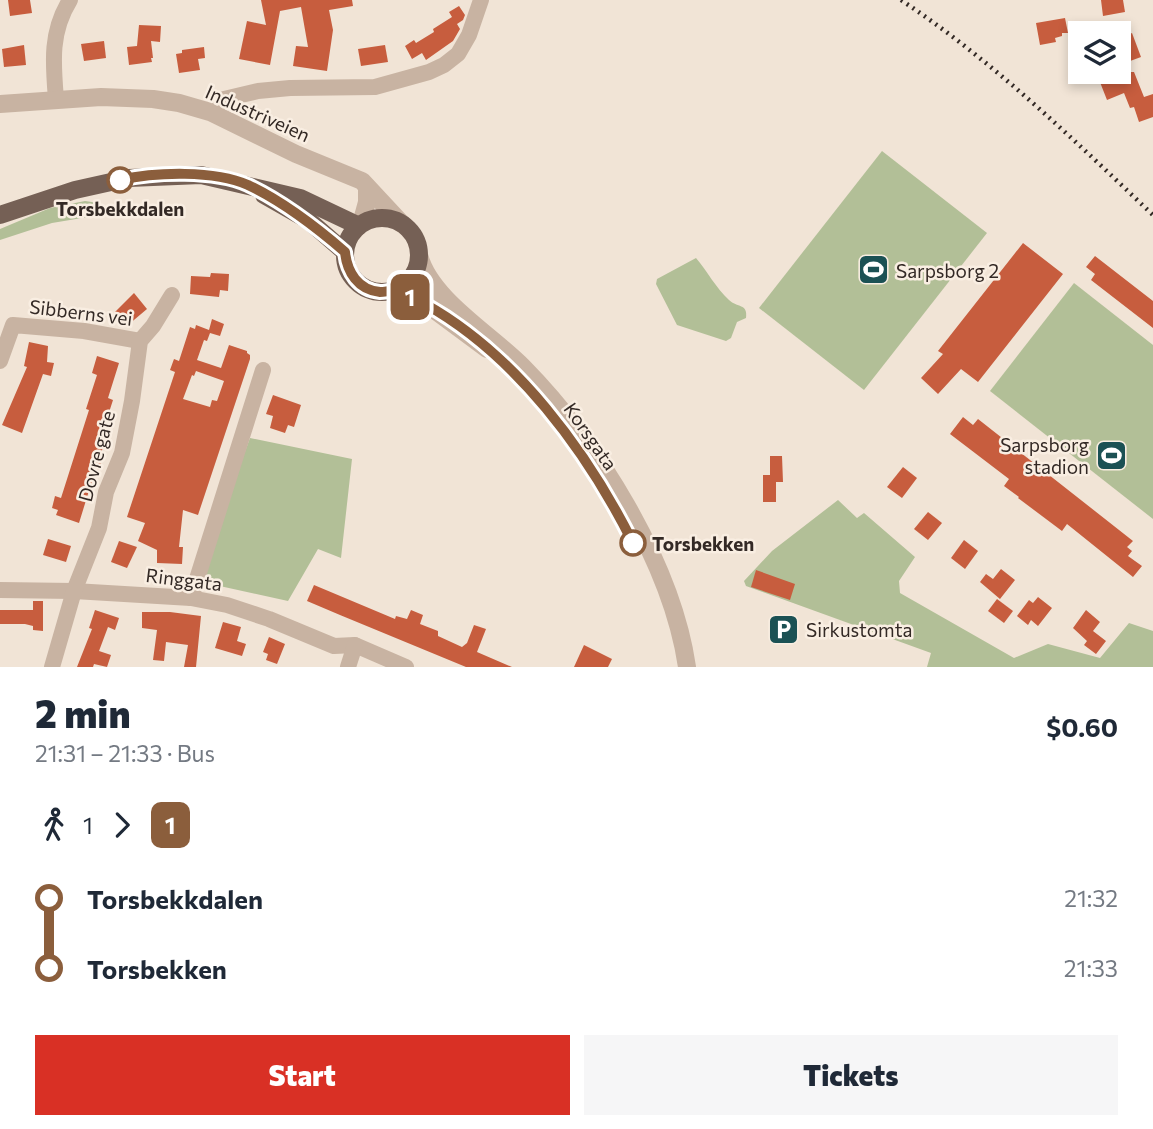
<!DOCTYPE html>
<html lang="en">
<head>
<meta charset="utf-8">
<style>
  :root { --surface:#fff; --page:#f6f6f7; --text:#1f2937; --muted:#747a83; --accent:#d93025 }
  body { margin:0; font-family:Commissioner,sans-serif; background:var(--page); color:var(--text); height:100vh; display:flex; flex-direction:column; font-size:26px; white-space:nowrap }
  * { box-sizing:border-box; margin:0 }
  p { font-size:23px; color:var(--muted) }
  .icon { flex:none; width:38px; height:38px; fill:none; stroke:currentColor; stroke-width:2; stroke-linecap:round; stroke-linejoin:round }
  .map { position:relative; height:667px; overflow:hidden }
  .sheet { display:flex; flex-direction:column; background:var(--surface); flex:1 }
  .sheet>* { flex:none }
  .badge { padding:0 14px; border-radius:10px; font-size:24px; line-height:46px }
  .fabs { position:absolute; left:1068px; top:21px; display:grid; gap:14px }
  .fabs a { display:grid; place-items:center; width:63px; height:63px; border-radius:0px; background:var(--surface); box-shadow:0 4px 10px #0003; font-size:35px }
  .map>.badge { position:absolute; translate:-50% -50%; box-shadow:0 0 0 4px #fff }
  .legs { display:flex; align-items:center; gap:10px; height:77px; padding:0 35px; font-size:23px }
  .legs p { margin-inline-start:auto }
  .overview { display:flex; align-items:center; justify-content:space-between; height:119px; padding:0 35px }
  h1 { font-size:38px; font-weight:800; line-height:52px }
  .primary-button { display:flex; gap:14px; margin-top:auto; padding:14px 35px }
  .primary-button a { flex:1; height:80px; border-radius:0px; background:var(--accent); color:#fff; font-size:28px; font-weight:800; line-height:80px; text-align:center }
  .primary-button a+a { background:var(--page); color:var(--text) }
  ul { padding:0 35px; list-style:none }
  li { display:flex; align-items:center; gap:24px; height:70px; font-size:26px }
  li i { display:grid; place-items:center; width:10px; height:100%; margin:0 9px; background:currentColor }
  li i::after { content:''; width:18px; height:18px; margin:-9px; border:5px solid; border-radius:50%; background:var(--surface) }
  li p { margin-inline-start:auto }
  li:first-child i { background:linear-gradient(#0000 50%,currentColor 0) }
  li:last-child i { background:linear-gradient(currentColor 50%,#0000 0) }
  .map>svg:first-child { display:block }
</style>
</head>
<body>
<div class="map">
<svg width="1153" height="667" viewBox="0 0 1153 667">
  <rect width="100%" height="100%" fill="#f1e4d6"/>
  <g fill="#b2bf97">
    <path d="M882,151L987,233L864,390L759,308Z"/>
    <path d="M85,201L99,203L100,215L52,223L0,240V229L50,208Z"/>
    <path d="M696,258C707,271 716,288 729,300C737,308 748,303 746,318L737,322L731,338L726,341L677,325L656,284L657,279Z"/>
    <path d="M1074,283L1153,345V519L990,391Z"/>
    <path d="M250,438L352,459L341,558L318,549L288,601L197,581Z"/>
    <path d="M838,500L857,518L864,513L915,557L899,581L900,593L1014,658L1048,644L1100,658L1129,623L1153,631V667H927L931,653L746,586L744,581L772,551Z"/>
  </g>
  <g fill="#c75d3e" fill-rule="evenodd">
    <path d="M8,0H30L32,13L10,16Z"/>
    <path d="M261,0H352L353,6L329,10L333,30L327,71L293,66L296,46L308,47L301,7L280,11L270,65L239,59L247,21L266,25Z"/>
    <path d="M1101,0H1123L1125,12L1103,16Z"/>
    <path d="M459,6L465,15L463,20L457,24L460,29L453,41L426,60L422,53L412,59L405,46L414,40L416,43L434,32L433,29L452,17L449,12Z"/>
    <path d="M1065,18L1068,33H1062V36L1055,38L1056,42L1040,45L1036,23Z"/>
    <path d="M139,25L161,26L160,42L151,41L153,58H151L152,62L129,65L127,47L137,46Z"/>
    <path d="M1132,33L1141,57L1122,64L1118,53V39Z"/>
    <path d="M104,41L106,58L84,61L81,44Z"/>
    <path d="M24,45L26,65L4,67L2,49Z"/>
    <path d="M385,45L388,62L361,66L358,49Z"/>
    <path d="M204,47L205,58L198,59L200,70L179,73L176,54L182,53V50Z"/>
    <path d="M1096,72H1134L1144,97L1153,94V117L1139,122L1134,107L1130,108L1124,93L1107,100Z"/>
    <path d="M1023,243L1063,274L978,382L961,369L938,394L921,378L943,354L938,351Z"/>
    <path d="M1095,256L1153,301V328L1091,280L1095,274L1086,267Z"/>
    <path d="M211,273L229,274L228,291L220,290L219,297L190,294L191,276L210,277Z"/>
    <path d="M134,293L147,309L128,325L115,312Z"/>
    <path d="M212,319L224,324L220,336L210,333L207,341L204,340L197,360L221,368L229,345L247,351V353L250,355V359L198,515L183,510L179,547H183L182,564L157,563V550L138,541L145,523L127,517L175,372L170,370L174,359L179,361L190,327L195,329L196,325L209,330ZM196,371L224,381L217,401L212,400L210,407L183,399L192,375L194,376Z"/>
    <path d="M29,342L48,346L47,362L54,363L51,376L43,374L22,433L2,425L27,367L24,366Z"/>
    <path d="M97,356L119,363L108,398L113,400L102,434H104L101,443L103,448L100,454L103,455L95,482L92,481L79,523L56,515L58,510L52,508L55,496L61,498L89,410L86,409L97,375L92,373Z"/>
    <path d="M273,395L301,405L294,427L288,425L285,433L270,428L273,416L266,414Z"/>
    <path d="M963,417L973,425L978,419L1133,541L1127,547L1132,551L1128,556L1142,566L1133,577L1067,524L1062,531L1018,498L1019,497L1004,486L1009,479L950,434Z"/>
    <path d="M770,456H782L783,482H776V502H763V475H770Z"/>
    <path d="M903,467L917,478L902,498L887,487Z"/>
    <path d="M928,512L942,523L928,540L914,529Z"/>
    <path d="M48,539L71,546L66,562L43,555Z"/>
    <path d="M964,540L978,551L965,569L951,558Z"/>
    <path d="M119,541L137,547L127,568L111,562Z"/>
    <path d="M1001,569L1015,580L1000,599L980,582L986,574L993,579Z"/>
    <path d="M756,570L795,584L790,600L751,587Z"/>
    <path d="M314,585L395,619L396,616L407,619L411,610L423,615L420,624L438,631V636L462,647L467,643L474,625L486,629L477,652L512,667H466L340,615L307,601Z"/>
    <path d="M1038,597L1052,608L1038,626L1031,620L1028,625L1017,616L1029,600L1033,603Z"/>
    <path d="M997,599L1013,611L1004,623L988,611Z"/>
    <path d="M33,601H43V631L33,630V626L25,624H0V610H33Z"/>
    <path d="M95,610L119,618L115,630L108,627L99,651L111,655L107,667L94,664L93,667H77L92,629L89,628Z"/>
    <path d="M1086,610L1100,622L1093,631L1106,641L1096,654L1084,645L1087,641L1073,628Z"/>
    <path d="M142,612H170L201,616L196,667H184L188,645L166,642L164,661L153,660L157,630L142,628Z"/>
    <path d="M223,622L241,627L237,641L246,644L242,656L215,648Z"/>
    <path d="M269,637L285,644L277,664L266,660L268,654L263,652Z"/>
    <path d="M584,645L612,659L608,667H574Z"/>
  </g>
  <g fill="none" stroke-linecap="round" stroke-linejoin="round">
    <g stroke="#c8b3a2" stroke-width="16">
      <path d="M56,99C53,63 50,32 70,0"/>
      <path d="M210,112L224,99L258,91L290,88L375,87L429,72L444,65L458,54L469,35L481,0"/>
      <path d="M0,361L13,325L84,331L140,341"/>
      <path d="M0,590L74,591L191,598L227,605L269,619L334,646L355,645L406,667"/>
      <path d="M191,598L263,370"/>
      <path d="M52,667L74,591L99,528L106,492L122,453L132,401L140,341L153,326L172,295"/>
      <path d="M348,667L355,645"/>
    </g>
    <g stroke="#c8b3a2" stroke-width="18">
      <path d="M0,104L101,97L153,99L179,103L210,112L296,154L362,181L402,224"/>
      <path d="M361,224L367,202V187"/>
      <path d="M419,255C430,299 492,335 523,367C596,441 672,563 687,667"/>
      <path d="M393,290L425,303L487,349"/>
    </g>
    <g stroke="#756055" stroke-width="18">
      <path d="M264,195L308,220L345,252"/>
      <path d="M0,215L75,190L129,178L201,175L300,198L359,226"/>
      <circle cx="382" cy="255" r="37"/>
    </g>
    <path stroke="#332925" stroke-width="4.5" stroke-dasharray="2 5" stroke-linecap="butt" d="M901,0C993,61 1073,139 1153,215"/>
  </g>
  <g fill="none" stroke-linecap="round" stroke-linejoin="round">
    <defs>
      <path id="line-1" d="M120,180C156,172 214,170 248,185C284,202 315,226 345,252C347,272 358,290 380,292C386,292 390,290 396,291C405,294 417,299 425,304C516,355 587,451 633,543"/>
    </defs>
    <use href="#line-1" stroke="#fff" stroke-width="16"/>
    <use href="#line-1" stroke="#8b5e3c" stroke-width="10"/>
  </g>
  <defs>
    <symbol id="stadium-square" viewBox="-11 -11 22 22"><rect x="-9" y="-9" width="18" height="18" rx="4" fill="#1b5154" stroke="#f9eee2"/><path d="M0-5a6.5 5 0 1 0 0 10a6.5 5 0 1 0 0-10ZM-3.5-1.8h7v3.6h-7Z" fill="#fff"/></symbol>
    <symbol id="parking-square" viewBox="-11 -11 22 22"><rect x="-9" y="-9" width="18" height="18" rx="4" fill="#1b5154" stroke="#f9eee2"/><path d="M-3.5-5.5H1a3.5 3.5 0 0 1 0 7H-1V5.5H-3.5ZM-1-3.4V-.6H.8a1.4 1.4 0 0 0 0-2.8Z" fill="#fff"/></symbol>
  </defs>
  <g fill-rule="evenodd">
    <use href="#stadium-square" x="856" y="252" width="35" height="35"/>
    <use href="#stadium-square" x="1094" y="438" width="35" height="35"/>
    <use href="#parking-square" x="766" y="612" width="35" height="35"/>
  </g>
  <g fill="#fff" stroke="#8b5e3c" stroke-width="3.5">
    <circle cx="120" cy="180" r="12"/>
    <circle cx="633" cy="543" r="12"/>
  </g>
  <g text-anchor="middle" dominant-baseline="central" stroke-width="5" stroke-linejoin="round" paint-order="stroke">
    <g font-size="19" fill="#332925" stroke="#f9eee2">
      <text transform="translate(258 113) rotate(24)">Industriveien</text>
      <text transform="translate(81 312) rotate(7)">Sibberns vei</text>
      <text transform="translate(591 436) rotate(55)">Korsgata</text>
      <text transform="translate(96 456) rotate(-75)">Dovre gate</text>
      <text transform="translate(184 579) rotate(7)">Ringgata</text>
    </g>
    <g font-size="19" font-weight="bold" fill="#332925" stroke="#f9eee2">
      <text x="120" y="208">Torsbekkdalen</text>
      <text x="652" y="543" text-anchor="start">Torsbekken</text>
    </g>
    <g font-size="19" fill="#332925" stroke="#f9eee2" text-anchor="start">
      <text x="896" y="270">Sarpsborg 2</text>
      <text x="1089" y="444" text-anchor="end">Sarpsborg<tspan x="1089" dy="22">stadion</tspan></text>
      <text x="806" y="629">Sirkustomta</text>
    </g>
  </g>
</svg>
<div class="fabs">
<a><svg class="icon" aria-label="layers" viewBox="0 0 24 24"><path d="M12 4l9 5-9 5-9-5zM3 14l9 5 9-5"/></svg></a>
</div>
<b class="badge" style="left:410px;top:297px;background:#8b5e3c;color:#fff">1</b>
</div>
<section class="sheet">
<div class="overview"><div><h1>2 min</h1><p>21:31 – 21:33 · Bus</p></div><b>$0.60</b></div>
<div class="legs"><svg class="icon" aria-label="walk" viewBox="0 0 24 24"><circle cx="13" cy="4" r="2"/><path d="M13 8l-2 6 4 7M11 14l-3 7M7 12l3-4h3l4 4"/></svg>1<svg class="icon" aria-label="forward" viewBox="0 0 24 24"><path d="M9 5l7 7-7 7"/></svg><b class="badge" style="background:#8b5e3c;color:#fff">1</b></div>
<ul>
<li><i style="color:#8b5e3c"></i><b>Torsbekkdalen</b><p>21:32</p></li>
<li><i style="color:#8b5e3c"></i><b>Torsbekken</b><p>21:33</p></li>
</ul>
<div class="primary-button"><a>Start</a><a>Tickets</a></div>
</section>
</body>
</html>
